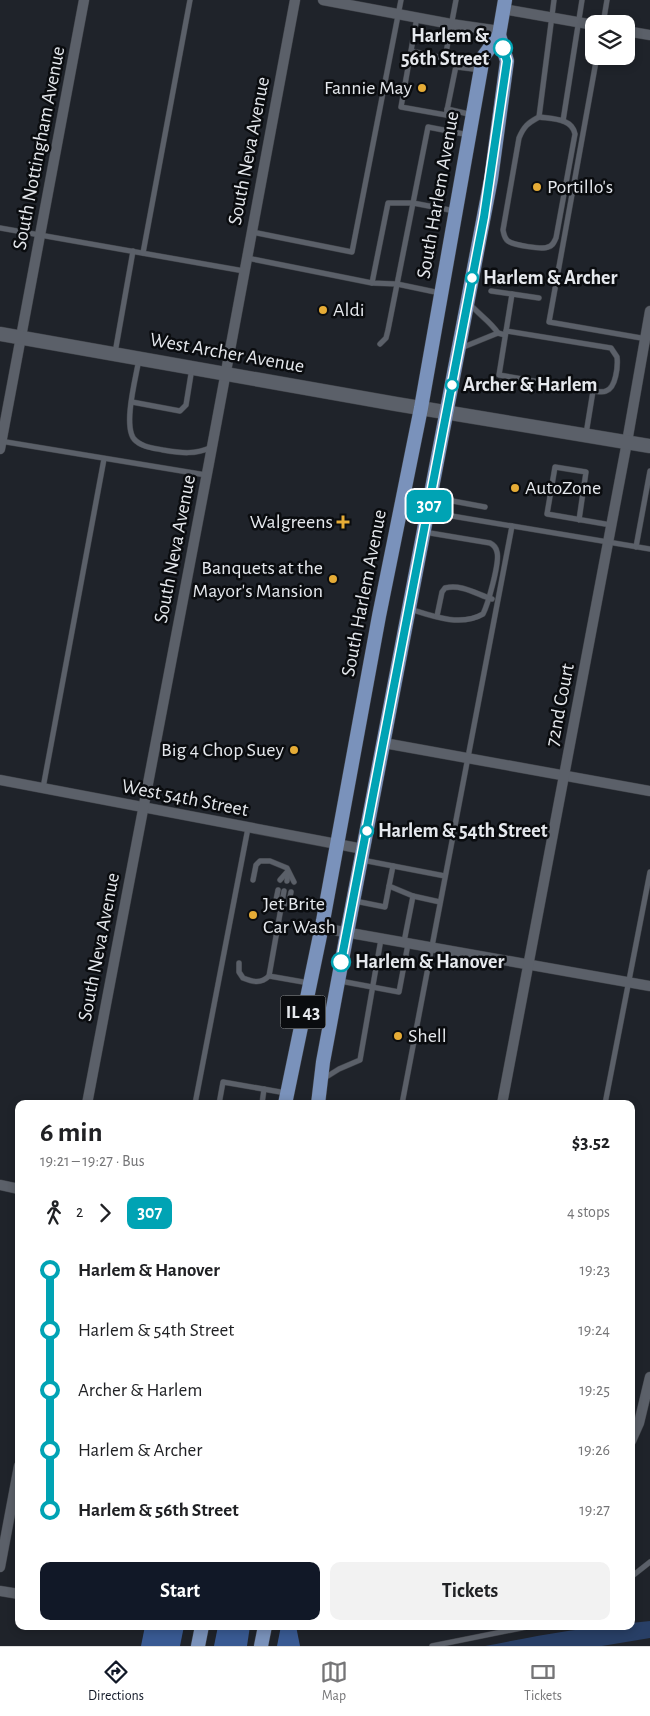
<!DOCTYPE html>
<html lang="en">
<head>
<meta charset="utf-8">
<style>
  :root { --surface:#fff; --page:#f2f2f2; --text:#202124; --muted:#757577; --line:#e0e0e0; --accent:#111827 }
  body { margin:0; font-family:"Alegreya Sans",sans-serif; background:var(--page); color:var(--text); height:100vh; display:flex; flex-direction:column; font-size:19px; white-space:nowrap }
  * { box-sizing:border-box; margin:0 }
  p { font-size:16px; color:var(--muted) }
  .icon { flex:none; width:28px; height:28px; fill:none; stroke:currentColor; stroke-width:2; stroke-linecap:round; stroke-linejoin:round }
  .map { position:relative; flex:1; overflow:hidden }
  .sheet { position:absolute; left:15px; top:1100px; width:620px; height:530px; display:flex; flex-direction:column; background:var(--surface); border-radius:10px; box-shadow:0 2px 8px #0003 }
  .sheet>* { flex:none }
  .badge { padding:0 10px; border-radius:8px; font-size:18px; line-height:32px }
  .fabs { position:absolute; left:585px; top:15px; display:grid; gap:10px }
  .fabs a { display:grid; place-items:center; width:50px; height:50px; border-radius:10px; background:var(--surface); box-shadow:0 2px 8px #0003; font-size:25px }
  .map>.badge { position:absolute; translate:-50% -50%; box-shadow:0 0 0 2px #fff }
  .legs { display:flex; align-items:center; gap:8px; height:55px; padding:0 25px; font-size:16px }
  .legs p { margin-inline-start:auto }
  .overview { display:flex; align-items:center; justify-content:space-between; height:85px; padding:0 25px }
  h1 { font-size:28px; font-weight:700; line-height:38px }
  .action { display:flex; gap:10px; margin-top:auto; padding:10px 25px }
  .action a { flex:1; height:58px; border-radius:10px; background:var(--accent); color:#fff; font-size:20px; font-weight:700; line-height:58px; text-align:center }
  .action a+a { background:var(--page); color:var(--text) }
  ul { padding:0 25px; list-style:none }
  li { display:flex; align-items:center; gap:18px; height:60px; font-size:19px }
  li i { display:grid; place-items:center; width:8px; height:100%; margin:0 6px; background:currentColor }
  li i::after { content:''; width:12px; height:12px; margin:-6px; border:4px solid; border-radius:50%; background:var(--surface) }
  li p { margin-inline-start:auto }
  li:first-child i { background:linear-gradient(#0000 50%,currentColor 0) }
  li:last-child i { background:linear-gradient(currentColor 50%,#0000 0) }
  .tab-bar { display:flex; justify-content:space-around; align-items:center; height:70px; border-top:1px solid var(--line); background:var(--surface); font-size:14px; color:var(--muted) }
  .tab-bar a { display:grid; justify-items:center; gap:2px }
  .tab-bar .active { color:var(--accent) }
  .map>svg:first-child { display:block }
</style>
</head>
<body>
<div class="map">
<svg width="650" height="1646" viewBox="0 0 650 1646">
  <rect width="100%" height="100%" fill="#1f232a"/>
  <path fill="#283f66" d="M650,1621V1638L602,1646H485C533,1637 582,1626 631,1626V1623Z"/>
  <g fill="#395a93">
    <path d="M145,1626H184L180,1646H141Z"/>
    <path d="M218,1626H250L247,1646H214Z"/>
    <path d="M281,1626H296L300,1646H277Z"/>
  </g>
  <g fill="none" stroke-linecap="round" stroke-linejoin="round">
    <defs>
      <g id="service">
        <path d="M603,24L607,0"/>
        <path d="M411,51L457,61L446,115L401,107L417,17"/>
        <path d="M597,56L549,322L647,339"/>
        <path d="M445,58L456,0"/>
        <path d="M457,67L481,70"/>
        <path d="M447,109L473,115"/>
        <path d="M539,117C552,119 572,118 575,134L556,238C554,242 553,246 548,247C543,250 513,245 508,241C504,238 504,234 503,230L519,138C524,126 528,123 539,117Z"/>
        <path d="M539,117L554,0"/>
        <path d="M563,121L582,0"/>
        <path d="M0,228L244,271"/>
        <path d="M252,232L352,252L401,0"/>
        <path d="M143,253L190,0"/>
        <path d="M247,258L372,283L397,284L440,293"/>
        <path d="M372,283L388,203H413L455,211"/>
        <path d="M491,291L512,294"/>
        <path d="M539,298L512,294L499,375L593,391L586,434"/>
        <path d="M469,303C478,314 490,321 498,333"/>
        <path d="M506,331L611,348L617,357C618,366 616,388 606,391C602,393 597,391 593,391"/>
        <path d="M380,344L386,338L388,330L428,127L469,135"/>
        <path d="M461,348L498,333L505,335"/>
        <path d="M115,353L133,251"/>
        <path d="M139,359C136,377 123,425 134,439C141,447 153,448 163,450C181,453 195,455 212,447"/>
        <path d="M132,402L180,411L186,405L192,368"/>
        <path d="M0,441L206,475"/>
        <path d="M431,497L485,507"/>
        <path d="M428,512L650,549"/>
        <path d="M579,520L586,472L555,467L547,514L611,525"/>
        <path d="M636,547L650,471"/>
        <path d="M410,609C432,616 461,627 483,614C488,604 500,562 497,552C496,547 494,545 490,543L424,532"/>
        <path d="M437,616L442,592L445,588C462,584 476,594 492,599"/>
        <path d="M43,788L104,459"/>
        <path d="M362,860L445,876"/>
        <path d="M393,866L389,886L413,896L440,902"/>
        <path d="M253,880L256,865L260,861H270L287,868L294,882"/>
        <path d="M280,880L288,871"/>
        <path d="M287,881L288,872"/>
        <path d="M278,890L276,900L281,906"/>
        <path d="M284,891L269,976L309,983"/>
        <path d="M355,901L385,907L389,886"/>
        <path d="M281,906L289,902L291,892"/>
        <path d="M404,942L413,896"/>
        <path d="M239,963V972L243,978C253,982 261,984 269,976"/>
        <path d="M340,981L399,992L408,944"/>
        <path d="M323,1079L339,1069L360,1060L381,939"/>
        <path d="M195,1104L248,828"/>
        <path d="M219,1104L223,1082L286,1093"/>
        <path d="M262,1104L264,1089"/>
        <path d="M402,1104L512,526"/>
        <path d="M605,1104L650,872"/>
        <path d="M631,1577L650,1562"/>
        <path d="M432,1646L531,1626"/>
      </g>
      <g id="minor">
        <path d="M323,0L451,24L500,31"/>
        <path d="M503,9L594,25"/>
        <path d="M626,31L650,35"/>
        <path d="M0,449L84,0"/>
        <path d="M384,743L650,791"/>
        <path d="M0,780L363,849"/>
        <path d="M322,928L650,986"/>
        <path d="M87,1104L209,463L295,0"/>
        <path d="M502,1104L627,442L650,311"/>
        <path d="M0,1185L19,1189"/>
        <path d="M631,1441L639,1423L650,1377"/>
        <path d="M0,1567L19,1466"/>
        <path d="M0,1591L19,1594"/>
      </g>
      <path id="secondary" d="M0,334L396,404L650,446"/>
      <g id="primary">
        <path d="M285,1104L323,921L379,616L421,408L483,57L499,35L505,0"/>
        <path d="M318,1104L323,1062L347,933L491,179L507,61L499,35"/>
        <path d="M198,1646L202,1626"/>
        <path d="M261,1646L265,1626"/>
      </g>
    </defs>
    <use href="#service" stroke="#3e4147" stroke-width="6"/>
    <use href="#minor" stroke="#3e4147" stroke-width="11"/>
    <use href="#secondary" stroke="#3e4147" stroke-width="15"/>
    <use href="#primary" stroke="#3e4147" stroke-width="15"/>
    <use href="#service" stroke="#5b6069" stroke-width="5"/>
    <use href="#minor" stroke="#5b6069" stroke-width="10"/>
    <use href="#secondary" stroke="#5b6069" stroke-width="14"/>
    <use href="#primary" stroke="#7a92bb" stroke-width="14"/>
  </g>
  <g fill="none" stroke-linecap="round" stroke-linejoin="round">
    <defs>
      <path id="line-1" d="M341,962L484,217L507,61L503,48"/>
    </defs>
    <use href="#line-1" stroke="#fff" stroke-width="11"/>
    <use href="#line-1" stroke="#00a3b4" stroke-width="8"/>
  </g>
  <g fill="#fff" stroke="#00a3b4" stroke-width="2.5">
    <circle cx="503" cy="48" r="9"/>
    <circle cx="472" cy="278" r="6"/>
    <circle cx="452" cy="385" r="6"/>
    <circle cx="367" cy="831" r="6"/>
    <circle cx="341" cy="962" r="9"/>
  </g>
  <g fill="#e6ac36" stroke="#0a0c0f" stroke-width="2">
    <circle cx="422" cy="88" r="5"/>
    <circle cx="537" cy="187" r="5"/>
    <circle cx="323" cy="310" r="5"/>
    <circle cx="515" cy="488" r="5"/>
    <path d="M340.5 514.5h5v5h5v5h-5v5h-5v-5h-5v-5h5z"/>
    <circle cx="333" cy="579" r="5"/>
    <circle cx="294" cy="750" r="5"/>
    <circle cx="253" cy="915" r="5"/>
    <circle cx="398" cy="1036" r="5"/>
  </g>
  <g text-anchor="middle" dominant-baseline="central" stroke-width="5" stroke-linejoin="round" paint-order="stroke">
    <rect fill="#0a0c0f" stroke="#a3a6aa" stroke-width="1" x="280.5" y="995.5" width="45" height="33" rx="4"/>
    <g font-size="19" font-weight="bold" fill="#e5e8ed">
      <text x="303" y="1012">IL 43</text>
    </g>
    <g font-size="20" font-weight="bold" fill="#e5e8ed" stroke="#0a0c0f" text-anchor="start">
      <text x="489" y="36" text-anchor="end">Harlem &amp;<tspan x="489" dy="23">56th Street</tspan></text>
      <text x="483" y="278">Harlem &amp; Archer</text>
      <text x="463" y="385">Archer &amp; Harlem</text>
      <text x="378" y="831">Harlem &amp; 54th Street</text>
      <text x="355" y="962">Harlem &amp; Hanover</text>
    </g>
    <g font-size="20" fill="#e5e8ed" stroke="#0a0c0f" text-anchor="start">
      <text x="412" y="88" text-anchor="end">Fannie May</text>
      <text x="547" y="187">Portillo's</text>
      <text x="333" y="310">Aldi</text>
      <text x="525" y="488">AutoZone</text>
      <text x="333" y="522" text-anchor="end">Walgreens</text>
      <text x="323" y="568" text-anchor="end">Banquets at the<tspan x="323" dy="23">Mayor's Mansion</tspan></text>
      <text x="284" y="750" text-anchor="end">Big 4 Chop Suey</text>
      <text x="263" y="904">Jet Brite<tspan x="263" dy="23">Car Wash</tspan></text>
      <text x="408" y="1036">Shell</text>
    </g>
    <g font-size="20" fill="#e5e8ed" stroke="#0a0c0f">
      <text transform="translate(39 148) rotate(-79)">South Nottingham Avenue</text>
      <text transform="translate(249 151) rotate(-79)">South Neva Avenue</text>
      <text transform="translate(438 195) rotate(-80)">South Harlem Avenue</text>
      <text transform="translate(227 353) rotate(10)">West Archer Avenue</text>
      <text transform="translate(175 549) rotate(-79)">South Neva Avenue</text>
      <text transform="translate(364 593) rotate(-79)">South Harlem Avenue</text>
      <text transform="translate(560 705) rotate(-79)">72nd Court</text>
      <text transform="translate(185 798) rotate(11)">West 54th Street</text>
      <text transform="translate(99 947) rotate(-79)">South Neva Avenue</text>
    </g>
  </g>
</svg>
<div class="fabs">
<a><svg class="icon" aria-label="layers" viewBox="0 0 24 24"><path d="M12 4l9 5-9 5-9-5zM3 14l9 5 9-5"/></svg></a>
</div>
<b class="badge" style="left:429px;top:506px;background:#00a3b4;color:#fff">307</b>
<section class="sheet">
<div class="overview"><div><h1>6 min</h1><p>19:21 – 19:27 · Bus</p></div><b>$3.52</b></div>
<div class="legs"><svg class="icon" aria-label="walk" viewBox="0 0 24 24"><circle cx="13" cy="4" r="2"/><path d="M13 8l-2 6 4 7M11 14l-3 7M7 12l3-4h3l4 4"/></svg>2<svg class="icon" aria-label="forward" viewBox="0 0 24 24"><path d="M9 5l7 7-7 7"/></svg><b class="badge" style="background:#00a3b4;color:#fff">307</b><p>4 stops</p></div>
<ul>
<li><i style="color:#00a3b4"></i><b>Harlem &amp; Hanover</b><p>19:23</p></li>
<li><i style="color:#00a3b4"></i><span>Harlem &amp; 54th Street</span><p>19:24</p></li>
<li><i style="color:#00a3b4"></i><span>Archer &amp; Harlem</span><p>19:25</p></li>
<li><i style="color:#00a3b4"></i><span>Harlem &amp; Archer</span><p>19:26</p></li>
<li><i style="color:#00a3b4"></i><b>Harlem &amp; 56th Street</b><p>19:27</p></li>
</ul>
<div class="action"><a>Start</a><a>Tickets</a></div>
</section>
</div>
<nav class="tab-bar">
<a class="active"><svg class="icon" aria-label="directions" viewBox="0 0 24 24"><path d="M12 3l9 9-9 9-9-9zM9 14v-3h6M13 9l2 2-2 2"/></svg>Directions</a>
<a><svg class="icon" aria-label="map" viewBox="0 0 24 24"><path d="M3 6l6-2 6 2 6-2v14l-6 2-6-2-6 2zM9 4v14M15 6v14"/></svg>Map</a>
<a><svg class="icon" aria-label="tickets" viewBox="0 0 24 24"><path d="M3 7h18v10H3zM15 7v10"/></svg>Tickets</a>
</nav>
</body>
</html>
